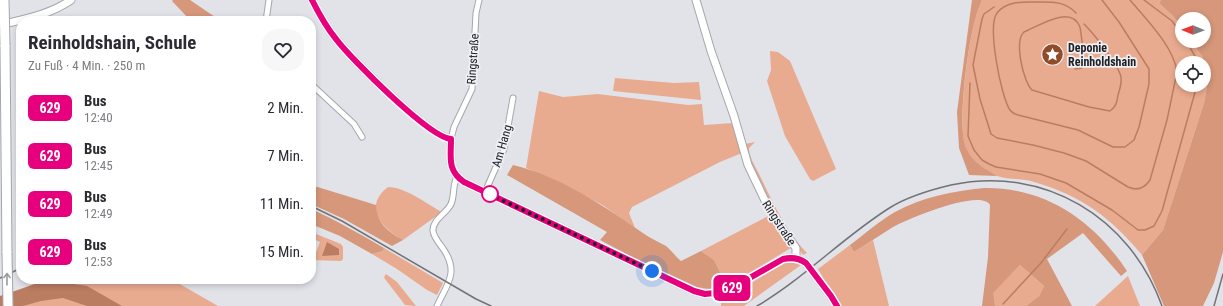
<!DOCTYPE html>
<html lang="de">
<head>
<meta charset="utf-8">
<style>
  :root { --surface:#fff; --page:#f7f7f7; --text:#2b2b33; --muted:#7c7c81 }
  body { margin:0; font-family:"Roboto Condensed",sans-serif; background:var(--page); color:var(--text); height:100vh; display:flex; flex-direction:column; font-size:15px; white-space:nowrap }
  * { box-sizing:border-box; margin:0 }
  p { font-size:13px; color:var(--muted) }
  .icon { flex:none; width:22px; height:22px; fill:none; stroke:currentColor; stroke-width:2; stroke-linecap:round; stroke-linejoin:round }
  .map { position:relative; flex:1; overflow:hidden }
  .details { position:absolute; left:16px; top:16px; width:300px; height:268px; display:flex; flex-direction:column; background:var(--surface); border-radius:16px; box-shadow:0 2px 6px #0003 }
  .details>* { flex:none }
  .badge { padding:0 8px; border-radius:6px; font-size:14px; line-height:26px }
  .needle { width:26px; rotate:271deg }
  .tools { position:absolute; left:1175px; top:12px; display:grid; gap:8px }
  .tools a { display:grid; place-items:center; width:36px; height:36px; border-radius:50%; background:var(--surface); box-shadow:0 2px 6px #0003; font-size:20px }
  .you { position:absolute; width:20px; height:20px; margin:-10px; border:3px solid #fff; border-radius:50%; background:#1a73e8; box-shadow:0 0 0 6px #1a73e833 }
  .map>.badge { position:absolute; translate:-50% -50%; box-shadow:0 0 0 2px #fff }
  .round { display:grid; place-items:center; flex:none; width:42px; height:42px; border-radius:16px; background:var(--page) }
  .head { display:flex; align-items:center; justify-content:space-between; height:68px; padding:0 12px }
  h1 { font-size:19px; font-weight:700; line-height:30px }
  ul { padding:0; list-style:none }
  li { display:flex; align-items:center; gap:12px; height:48px; padding:0 12px }
  li div { flex:1 }
  li b { display:block; font-size:15px }
  li em { font-style:normal }
  li .badge { min-width:44px; font-weight:700; text-align:center }
  .map>svg:first-child { display:block }
</style>
</head>
<body>
<div class="map">
<svg width="1223" height="306" viewBox="0 0 1223 306">
  <rect width="100%" height="100%" fill="#e1e3e9"/>
  <g fill="#e9ab8f" fill-rule="evenodd">
    <path d="M982,0H1161L1159,3L1173,16L1182,27V41H1191L1202,56L1207,68L1208,81L1204,103L1163,230L1142,255C1110,217 1082,196 1034,182C1022,178 1004,180 995,175C984,169 974,162 967,152C956,133 968,40 976,17C977,11 980,6 982,0ZM1182,63H1204V85H1182Z"/>
    <path d="M770,51L778,52L790,61L836,169L813,181L810,179L785,136L767,81L771,70Z"/>
    <path d="M615,78L674,83L699,82L701,100L613,91Z"/>
    <path d="M539,91L563,97L598,94L688,105L702,104L704,125L733,123L742,153L720,162L632,207L629,213L635,228L604,206L569,187L526,168Z"/>
    <path d="M755,142L749,148C749,158 756,167 760,176C774,204 785,231 807,253L803,255C778,220 757,186 745,144Z"/>
    <path d="M388,187C405,187 427,204 442,212L403,240C381,228 363,206 388,187Z"/>
    <path d="M770,215L791,248L727,286L714,260L701,251Z"/>
    <path d="M311,232L341,244L343,247V259L341,261L311,260V254L315,255L320,242L311,238Z"/>
    <path d="M873,240L889,306H840L818,269L850,245L854,252Z"/>
    <path d="M384,248L443,283L437,295L427,290L397,269L372,254L383,251Z"/>
    <path d="M791,262L801,265L744,306H721V297L733,294L784,263Z"/>
    <path d="M1020,265L1044,286L1039,296L1026,306H995L992,293Z"/>
    <path d="M386,274L397,282L416,306L405,305L385,279L384,277Z"/>
    <path d="M1128,276L1140,306H1094H1095Z"/>
    <path d="M44,279H171L218,306H0V299Z"/>
  </g>
  <g fill="#d6977a">
    <path d="M173,0H190L221,21H191L172,1Z"/>
    <path d="M972,0H982C980,6 977,11 976,17C968,41 956,130 967,150C973,163 986,169 997,176L969,175L959,148L957,112Z"/>
    <path d="M1161,0H1223V252L1214,283L1203,306H1164L1142,255L1163,230L1204,103L1208,81L1207,68L1202,56L1191,41H1204V19H1182V27L1173,16L1159,3Z"/>
    <path d="M513,165C559,176 601,204 640,231C648,237 657,241 666,246C671,250 676,257 681,261L701,251L714,260L727,286C716,289 708,290 697,287L636,259L600,240L607,232L507,175Z"/>
    <path d="M311,185L376,205C377,223 387,231 403,240L392,246L344,219L311,204Z"/>
    <path d="M984,188C1046,187 1094,221 1127,271L1121,276L1083,233L1047,259L1072,306H1026L1039,296L1044,286L1020,265L993,293L995,306H982L988,257L990,205C981,188 907,219 893,227C880,235 867,244 854,252L850,245C865,234 879,221 895,212C923,197 953,191 984,188Z"/>
    <path d="M311,209C336,220 360,234 384,248L383,251L372,254L340,236L311,224Z"/>
  </g>
  <g fill="#bb7d61">
    <path d="M327,242L339,249V255L322,256Z"/>
    <path d="M47,280L87,286L122,306H87L63,298L41,301L23,306H0V296Z"/>
  </g>
  <g fill="none" stroke-linecap="round" stroke-linejoin="round">
    <g stroke="#bb7d61" stroke-width="1.5">
      <path d="M1144,0L1172,21L1182,35"/>
      <path d="M994,7L984,14L982,19L973,65L980,99L991,134L997,138L1033,145L1064,153L1086,161L1128,187C1137,191 1144,189 1150,180L1167,120L1177,72C1174,47 1146,19 1130,0"/>
      <path d="M1076,13C1066,2 1055,2 1040,2C1027,2 1007,0 997,13C987,26 1001,97 1010,110C1012,113 1015,114 1018,115L1078,130L1113,147H1125L1134,140L1139,127L1149,84V69L1119,22L1102,0"/>
      <path d="M1186,41L1195,56L1197,63"/>
      <path d="M1075,69L1082,68L1085,62L1080,27C1071,4 1039,26 1024,32C1014,41 1023,81 1032,90L1089,107L1110,111C1116,107 1117,102 1118,95C1120,89 1122,83 1121,77C1118,64 1094,34 1084,24"/>
      <path d="M970,83L968,136L974,150L982,160L989,164L996,167L1040,174L1066,183L1112,210L1138,230H1145L1154,226L1162,211L1197,85"/>
      <path d="M1003,304L1041,263L1067,229"/>
    </g>
    <defs>
      <g id="street">
        <path d="M266,21L269,0"/>
        <path d="M311,84L354,124L362,137"/>
        <path d="M451,139L454,127L472,89L476,13L479,0"/>
        <path d="M485,192L504,149L513,98"/>
        <path d="M437,306C447,284 459,273 444,250C440,244 434,238 433,231C432,220 447,213 451,204C455,195 452,186 457,177"/>
      </g>
      <g id="secondary">
        <path d="M312,0C319,14 326,27 336,39C352,59 429,137 451,139C451,158 447,170 464,182L694,291L705,294L725,292L783,259C792,257 799,258 806,263L831,296L837,306"/>
        <path d="M696,0L711,51L734,116L748,165L770,211L796,248V258"/>
        <path d="M0,25C25,19 49,15 71,0"/>
      </g>
      <path id="highway" d="M5,45L7,253"/>
    </defs>
    <use href="#street" stroke="#a5a7ac" stroke-width="7"/>
    <use href="#secondary" stroke="#a5a7ac" stroke-width="9"/>
    <use href="#highway" stroke="#a5a7ac" stroke-width="11"/>
    <use href="#street" stroke="#fff" stroke-width="5"/>
    <use href="#secondary" stroke="#fff" stroke-width="7"/>
    <use href="#highway" stroke="#fff" stroke-width="9"/>
    <g stroke="#727277" stroke-width="1.5">
      <path d="M311,206L342,221L476,299L491,306"/>
      <path d="M0,278L21,268"/>
      <path d="M757,306C805,278 844,236 891,207C909,196 930,190 951,185C1044,165 1130,217 1162,306"/>
      <path d="M1214,306L1223,274"/>
    </g>
    <defs>
      <g id="highway-bridge">
        <path d="M4,0L5,45"/>
        <path d="M7,253L8,306"/>
      </g>
    </defs>
    <use href="#highway-bridge" stroke="#a5a7ac" stroke-width="11" stroke-linecap="butt"/>
    <use href="#highway-bridge" stroke="#fff" stroke-width="9"/>
  </g>
  <defs><path id="oneway-shaft" d="M-6 0H5M1.5-3L5.5 0L1.5 3" fill="none" stroke-width="1.6" stroke-linecap="round" stroke-linejoin="round"/></defs>
  <use stroke="#9b9b9c" href="#oneway-shaft" transform="translate(7 279) rotate(-90)"/>
  <g fill="none" stroke-linecap="round" stroke-linejoin="round">
    <defs>
      <path id="line" d="M312,0C319,14 326,27 336,39C351,59 430,138 451,139C451,158 447,170 464,182L694,291L705,294L725,292L783,259C792,257 799,258 806,263L831,296L837,306"/>
    </defs>
    <use href="#line" stroke="#fff" stroke-width="9"/>
    <use href="#line" stroke="#e6007e" stroke-width="6"/>
    <path stroke="#212124" stroke-width="4" stroke-dasharray="0 7.2" d="M490,194L487,193L652,271"/>
  </g>
  <defs>
    <symbol id="sight-disc" viewBox="-11 -11 22 22"><circle r="9.5" fill="#924b28" stroke="#eef0f6"/><path d="M0-6L1.8-2.2L6-1.7L2.9 1.2L3.7 5.4L0 3.3L-3.7 5.4L-2.9 1.2L-6-1.7L-1.8-2.2Z" fill="#fff"/></symbol>
  </defs>
  <g fill-rule="evenodd">
    <use href="#sight-disc" x="1040" y="42" width="25" height="25"/>
  </g>
  <circle fill="#fff" stroke="#e6007e" stroke-width="2" cx="490" cy="194" r="8"/>
  <g text-anchor="middle" dominant-baseline="central" stroke-width="3.5" stroke-linejoin="round" paint-order="stroke">
    <g font-size="12" font-weight="bold" fill="#212124" stroke="#eef0f6" text-anchor="start">
      <text x="1068" y="48">Deponie<tspan x="1068" dy="14">Reinholdshain</tspan></text>
    </g>
    <g font-size="12" fill="#212124" stroke="#eef0f6">
      <text transform="translate(473 59) rotate(-86)">Ringstraße</text>
      <text transform="translate(502 146) rotate(-74)">Am Hang</text>
      <text transform="translate(779 223) rotate(57)">Ringstraße</text>
    </g>
  </g>
</svg>
<div class="tools">
<a><svg class="needle" viewBox="-14 -14 28 28"><path d="M0-13l5 13h-10z" fill="#e53935"/><path d="M0 13l5-13h-10z" fill="#7c7c81"/></svg></a>
<a><svg class="icon" aria-label="locate" viewBox="0 0 24 24"><circle cx="12" cy="12" r="6"/><path d="M12 2v4M12 18v4M2 12h4M18 12h4"/></svg></a>
</div>
<div class="you" style="left:652px;top:271px"></div>
<b class="badge" style="left:732px;top:288px;background:#e6007e;color:#fff">629</b>
<section class="details">
<div class="head"><div><h1>Reinholdshain, Schule</h1><p>Zu Fuß · 4 Min. · 250 m</p></div><a class="round"><svg class="icon" aria-label="heart" viewBox="0 0 24 24"><path d="M12 20l-8-8c-3-5 5-10 8-4 3-6 11-1 8 4z"/></svg></a></div>
<ul>
<li><span class="badge" style="background:#e6007e;color:#fff">629</span><div><b>Bus</b><p>12:40</p></div><em>2 Min.</em></li>
<li><span class="badge" style="background:#e6007e;color:#fff">629</span><div><b>Bus</b><p>12:45</p></div><em>7 Min.</em></li>
<li><span class="badge" style="background:#e6007e;color:#fff">629</span><div><b>Bus</b><p>12:49</p></div><em>11 Min.</em></li>
<li><span class="badge" style="background:#e6007e;color:#fff">629</span><div><b>Bus</b><p>12:53</p></div><em>15 Min.</em></li>
</ul>
</section>
</div>
</body>
</html>
